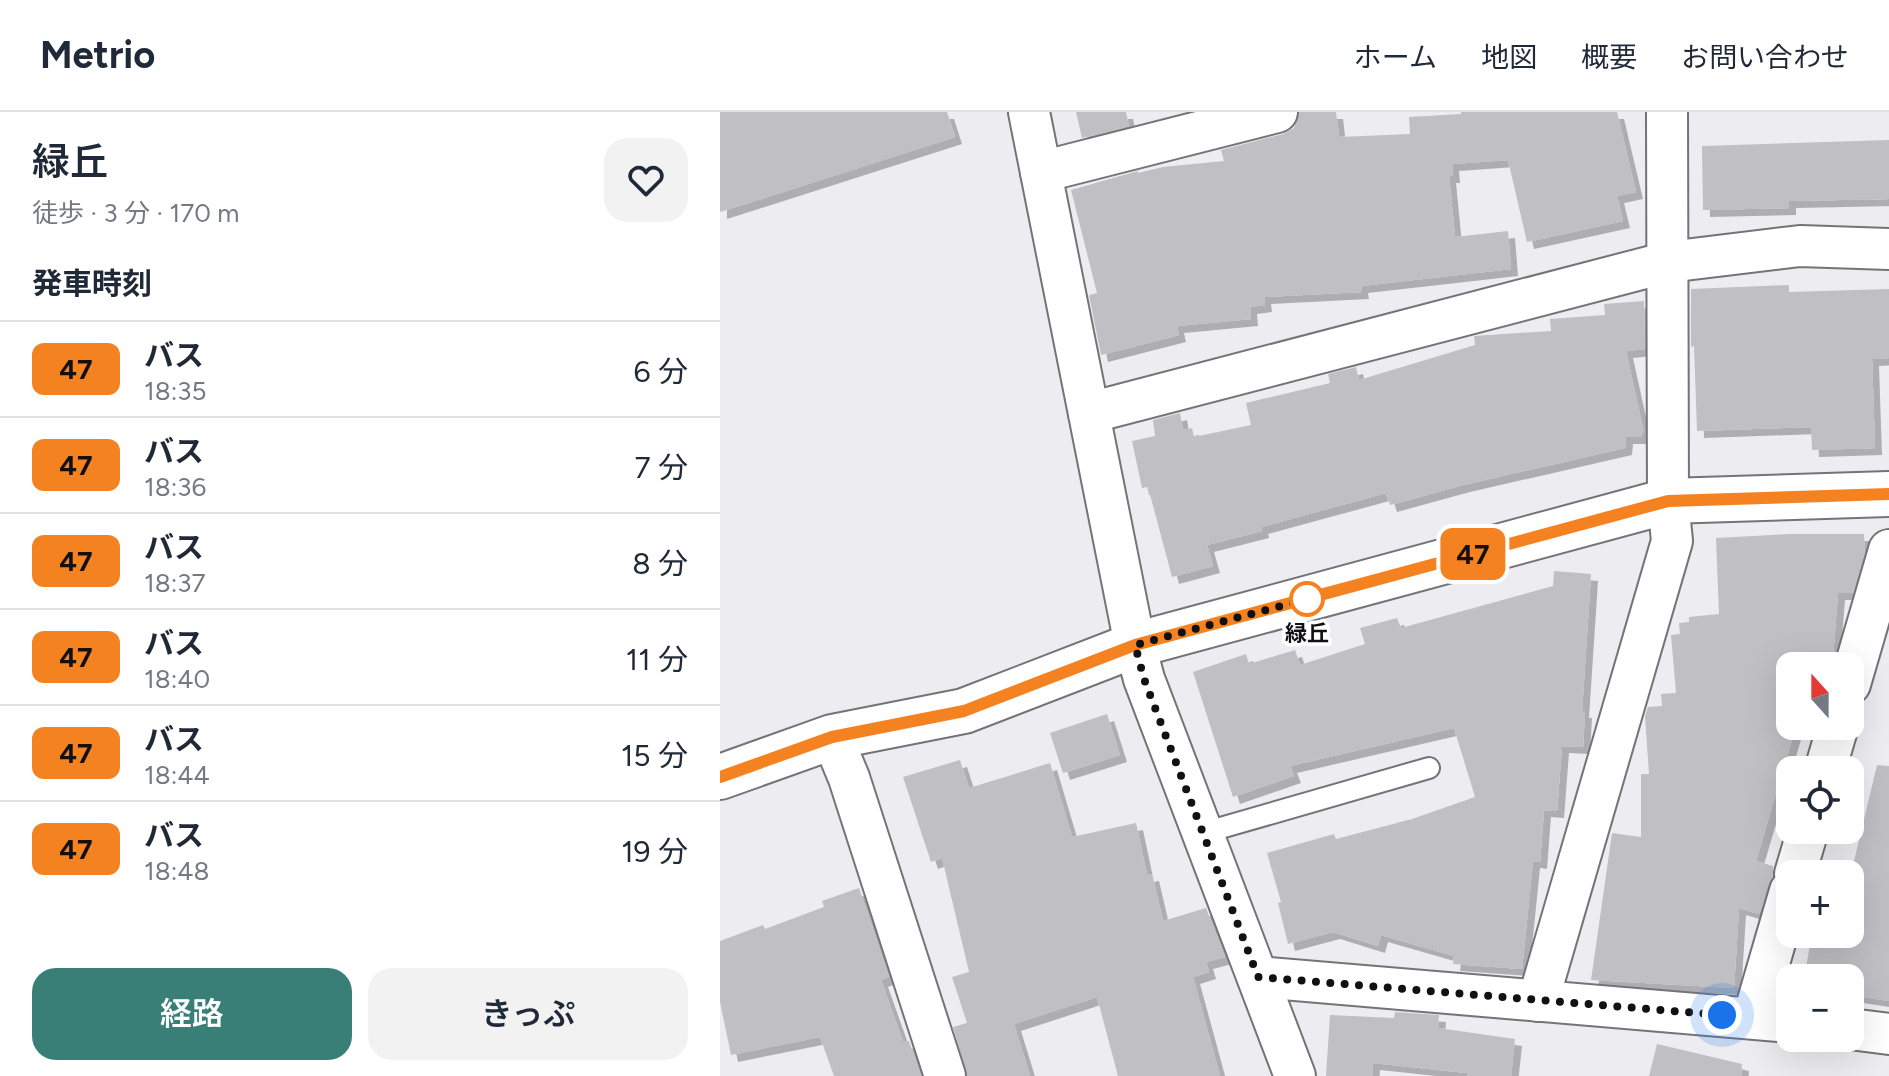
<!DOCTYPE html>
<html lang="ja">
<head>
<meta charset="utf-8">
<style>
  :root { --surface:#fff; --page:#f2f2f3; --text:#1f2937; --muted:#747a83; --line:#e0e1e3; --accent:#397f77 }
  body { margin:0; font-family:Figtree,"Noto Sans JP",sans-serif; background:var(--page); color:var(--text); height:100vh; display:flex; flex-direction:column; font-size:30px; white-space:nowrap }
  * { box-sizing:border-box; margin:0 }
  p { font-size:26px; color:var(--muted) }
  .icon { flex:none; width:44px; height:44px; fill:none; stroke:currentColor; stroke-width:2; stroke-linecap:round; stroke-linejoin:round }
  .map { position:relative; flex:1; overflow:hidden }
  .drawer { display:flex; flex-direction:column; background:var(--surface); width:720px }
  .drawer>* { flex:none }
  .badge { padding:0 16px; border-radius:12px; font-size:28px; line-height:52px }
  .needle { width:52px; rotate:339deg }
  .controls { position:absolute; left:1056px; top:540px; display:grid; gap:16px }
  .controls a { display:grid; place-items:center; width:88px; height:88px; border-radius:16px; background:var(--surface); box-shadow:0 8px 32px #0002; font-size:40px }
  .you { position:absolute; width:40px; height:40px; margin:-20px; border:6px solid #fff; border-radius:50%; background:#1a73e8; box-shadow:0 0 0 12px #1a73e833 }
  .map>.badge { position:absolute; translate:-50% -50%; box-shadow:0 0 0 4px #fff }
  h2 { padding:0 32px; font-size:30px; line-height:72px }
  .round { display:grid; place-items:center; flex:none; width:84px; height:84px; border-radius:24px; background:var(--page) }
  .overview { display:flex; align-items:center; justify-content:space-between; height:136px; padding:0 32px }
  h1 { font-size:38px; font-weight:600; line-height:60px }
  .button { display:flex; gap:16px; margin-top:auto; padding:16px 32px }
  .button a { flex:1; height:92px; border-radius:24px; background:var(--accent); color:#fff; font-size:32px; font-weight:600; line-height:92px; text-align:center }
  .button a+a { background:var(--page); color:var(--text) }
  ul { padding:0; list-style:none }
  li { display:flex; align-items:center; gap:24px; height:96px; padding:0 32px; border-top:2px solid var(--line) }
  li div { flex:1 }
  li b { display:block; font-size:30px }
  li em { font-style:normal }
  li .badge { min-width:88px; font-weight:700; text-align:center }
  header { display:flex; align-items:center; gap:48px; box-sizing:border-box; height:112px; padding:0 40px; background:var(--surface); border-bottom:2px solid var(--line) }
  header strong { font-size:38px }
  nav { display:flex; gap:44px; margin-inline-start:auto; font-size:28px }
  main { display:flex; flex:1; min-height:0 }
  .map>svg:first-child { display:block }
</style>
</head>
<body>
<header>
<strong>Metrio</strong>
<nav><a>ホーム</a><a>地図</a><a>概要</a><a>お問い合わせ</a></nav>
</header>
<main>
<section class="drawer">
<div class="overview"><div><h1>緑丘</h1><p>徒歩 · 3 分 · 170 m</p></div><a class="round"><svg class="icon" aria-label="heart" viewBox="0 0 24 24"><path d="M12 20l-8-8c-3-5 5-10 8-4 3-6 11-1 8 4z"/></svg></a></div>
<h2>発車時刻</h2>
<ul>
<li><span class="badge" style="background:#f58220;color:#111">47</span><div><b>バス</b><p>18:35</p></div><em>6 分</em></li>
<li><span class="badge" style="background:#f58220;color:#111">47</span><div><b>バス</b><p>18:36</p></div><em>7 分</em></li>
<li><span class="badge" style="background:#f58220;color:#111">47</span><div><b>バス</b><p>18:37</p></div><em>8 分</em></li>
<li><span class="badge" style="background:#f58220;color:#111">47</span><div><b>バス</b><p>18:40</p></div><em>11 分</em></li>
<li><span class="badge" style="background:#f58220;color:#111">47</span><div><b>バス</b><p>18:44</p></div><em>15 分</em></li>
<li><span class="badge" style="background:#f58220;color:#111">47</span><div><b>バス</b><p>18:48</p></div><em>19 分</em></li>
</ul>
<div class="button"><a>経路</a><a>きっぷ</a></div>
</section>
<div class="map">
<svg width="1169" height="964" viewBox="0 0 1169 964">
  <defs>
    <filter id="shadow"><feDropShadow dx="7" dy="7" stdDeviation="0" flood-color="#0004"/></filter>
  </defs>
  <rect width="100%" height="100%" fill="#edecf1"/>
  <g fill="#c0bfc4" filter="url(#shadow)">
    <path d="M0,0H227L235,25L0,100Z"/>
    <path d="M356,0H406L409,14L362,26Z"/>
    <path d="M579,0H616L619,25L690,22L689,5L741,2V0H897L916,80L897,84L903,109L807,130L788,48L732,52L733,64H729L735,125L788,119L791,157L641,174L642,180L544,185L545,193L530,195L531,207L457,214L459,223L381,243L369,183L377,181L351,78L418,59V61L443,55L504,49L501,38L563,22L574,16Z"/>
    <path d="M1169,28V87L1069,89V96L983,98L982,34Z"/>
    <path d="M1069,173V180L1169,177V246L1152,247L1155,336L1092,338L1091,315L977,319L974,234L971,235V177Z"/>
    <path d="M924,189L925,237L906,239L924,321H921L922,325H906L905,336L743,373L670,393L666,381L541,415L542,419L487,433L493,454L452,465L428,375L422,376L412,329L435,324L433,308L460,301L463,318L472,316L474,325L531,313L526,291L610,271L608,262L636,255L639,268L755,233L754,224L831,219L830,207L885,203L884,192Z"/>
    <path d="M1071,422H1144L1145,440L1133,481H1118L1113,544L1094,542L1093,554H1070V614H1076L1036,749L1053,754V765L1039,802L1019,796L1014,876L871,868L892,721L921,725V662H929L925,604L928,595L942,594L941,582L956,581L951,523L960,522L959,511L969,510V505L999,502L996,426Z"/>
    <path d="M834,459L871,462L862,599H865L863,635L842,634L837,699L824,698L820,750L813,749L802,857L733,852L734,844L661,823L658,834L613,820L568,832L558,791L561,790L547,741L614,722L616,727L692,707L755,685L734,616L570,654L574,664L513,685L473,560L526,542L529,552L575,538L580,553L645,532L640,516L677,506L681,516L833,474Z"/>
    <path d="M387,602L400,643L343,661L330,621Z"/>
    <path d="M240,648L249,676L330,651L352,725L416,711L427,763L432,762L443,809L486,796L505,845L486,850L489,860L473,865L500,964H398L377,885L294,912L310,964H247L233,915L247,911L232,865L249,860L222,746L211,750L183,665Z"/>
    <path d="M1157,653L1169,654V889L1130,883V866H1084L1092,822H1130V749H1134Z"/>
    <path d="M139,776L169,865L161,868L183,930L189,929L201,964H114L100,925L11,943L0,890V829L43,813L45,817L104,795L102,789Z"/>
    <path d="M675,900L719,903L718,916L795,927L791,964H747V961L653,951L652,964H606L610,903L674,906Z"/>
    <path d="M937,932L1022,952L1021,964H929Z"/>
  </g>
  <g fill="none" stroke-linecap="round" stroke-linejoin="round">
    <defs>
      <path id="lane" d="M483,721L709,656"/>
      <g id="street">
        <path d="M309,0L415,533L424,567L575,964"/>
        <path d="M321,60L557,0"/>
        <path d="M369,301L948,150L1080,134L1169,137"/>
        <path d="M1130,572L1169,438"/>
        <path d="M112,625L129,666L225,964"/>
        <path d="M1105,658L1118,614"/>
        <path d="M1075,762L1088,718"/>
        <path d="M538,865L1070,910"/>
        <path d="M818,889L952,429L948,389L947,0"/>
        <path d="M1033,906L1070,779"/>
        <path d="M1130,917L1169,922"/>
      </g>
      <path id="secondary" d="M0,665L112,625L244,599L415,533L948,389L1169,382"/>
    </defs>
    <use href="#lane" stroke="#747377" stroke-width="24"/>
    <use href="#street" stroke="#747377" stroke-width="44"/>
    <use href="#secondary" stroke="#747377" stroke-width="48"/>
    <use href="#lane" stroke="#fff" stroke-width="20"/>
    <use href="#street" stroke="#fff" stroke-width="40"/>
    <use href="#secondary" stroke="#fff" stroke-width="44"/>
  </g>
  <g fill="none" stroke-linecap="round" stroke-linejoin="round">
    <defs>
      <path id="line" d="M0,665L112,625L244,599L415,533L948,389L1169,382"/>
    </defs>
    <use href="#line" stroke="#fff" stroke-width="18"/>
    <use href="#line" stroke="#f58220" stroke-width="12"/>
    <path stroke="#111113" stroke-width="8" stroke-dasharray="0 14.4" d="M587,487L415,533L424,567L538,865L1002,903"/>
  </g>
  <circle fill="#fff" stroke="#f58220" stroke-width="4" cx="587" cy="487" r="16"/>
  <g text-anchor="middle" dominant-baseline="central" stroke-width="7" stroke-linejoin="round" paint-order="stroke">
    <g font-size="22" font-weight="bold" fill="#111113" stroke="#fff">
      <text x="587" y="521">緑丘</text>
    </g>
  </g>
</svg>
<div class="controls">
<a><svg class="needle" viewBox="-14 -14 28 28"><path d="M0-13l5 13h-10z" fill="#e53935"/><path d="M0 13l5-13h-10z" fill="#747a83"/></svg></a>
<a><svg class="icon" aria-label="locate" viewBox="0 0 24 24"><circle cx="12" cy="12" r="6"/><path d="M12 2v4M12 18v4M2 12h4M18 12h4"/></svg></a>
<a>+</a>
<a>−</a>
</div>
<div class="you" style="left:1002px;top:903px"></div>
<b class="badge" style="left:753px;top:442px;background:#f58220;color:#111">47</b>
</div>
</main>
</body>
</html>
